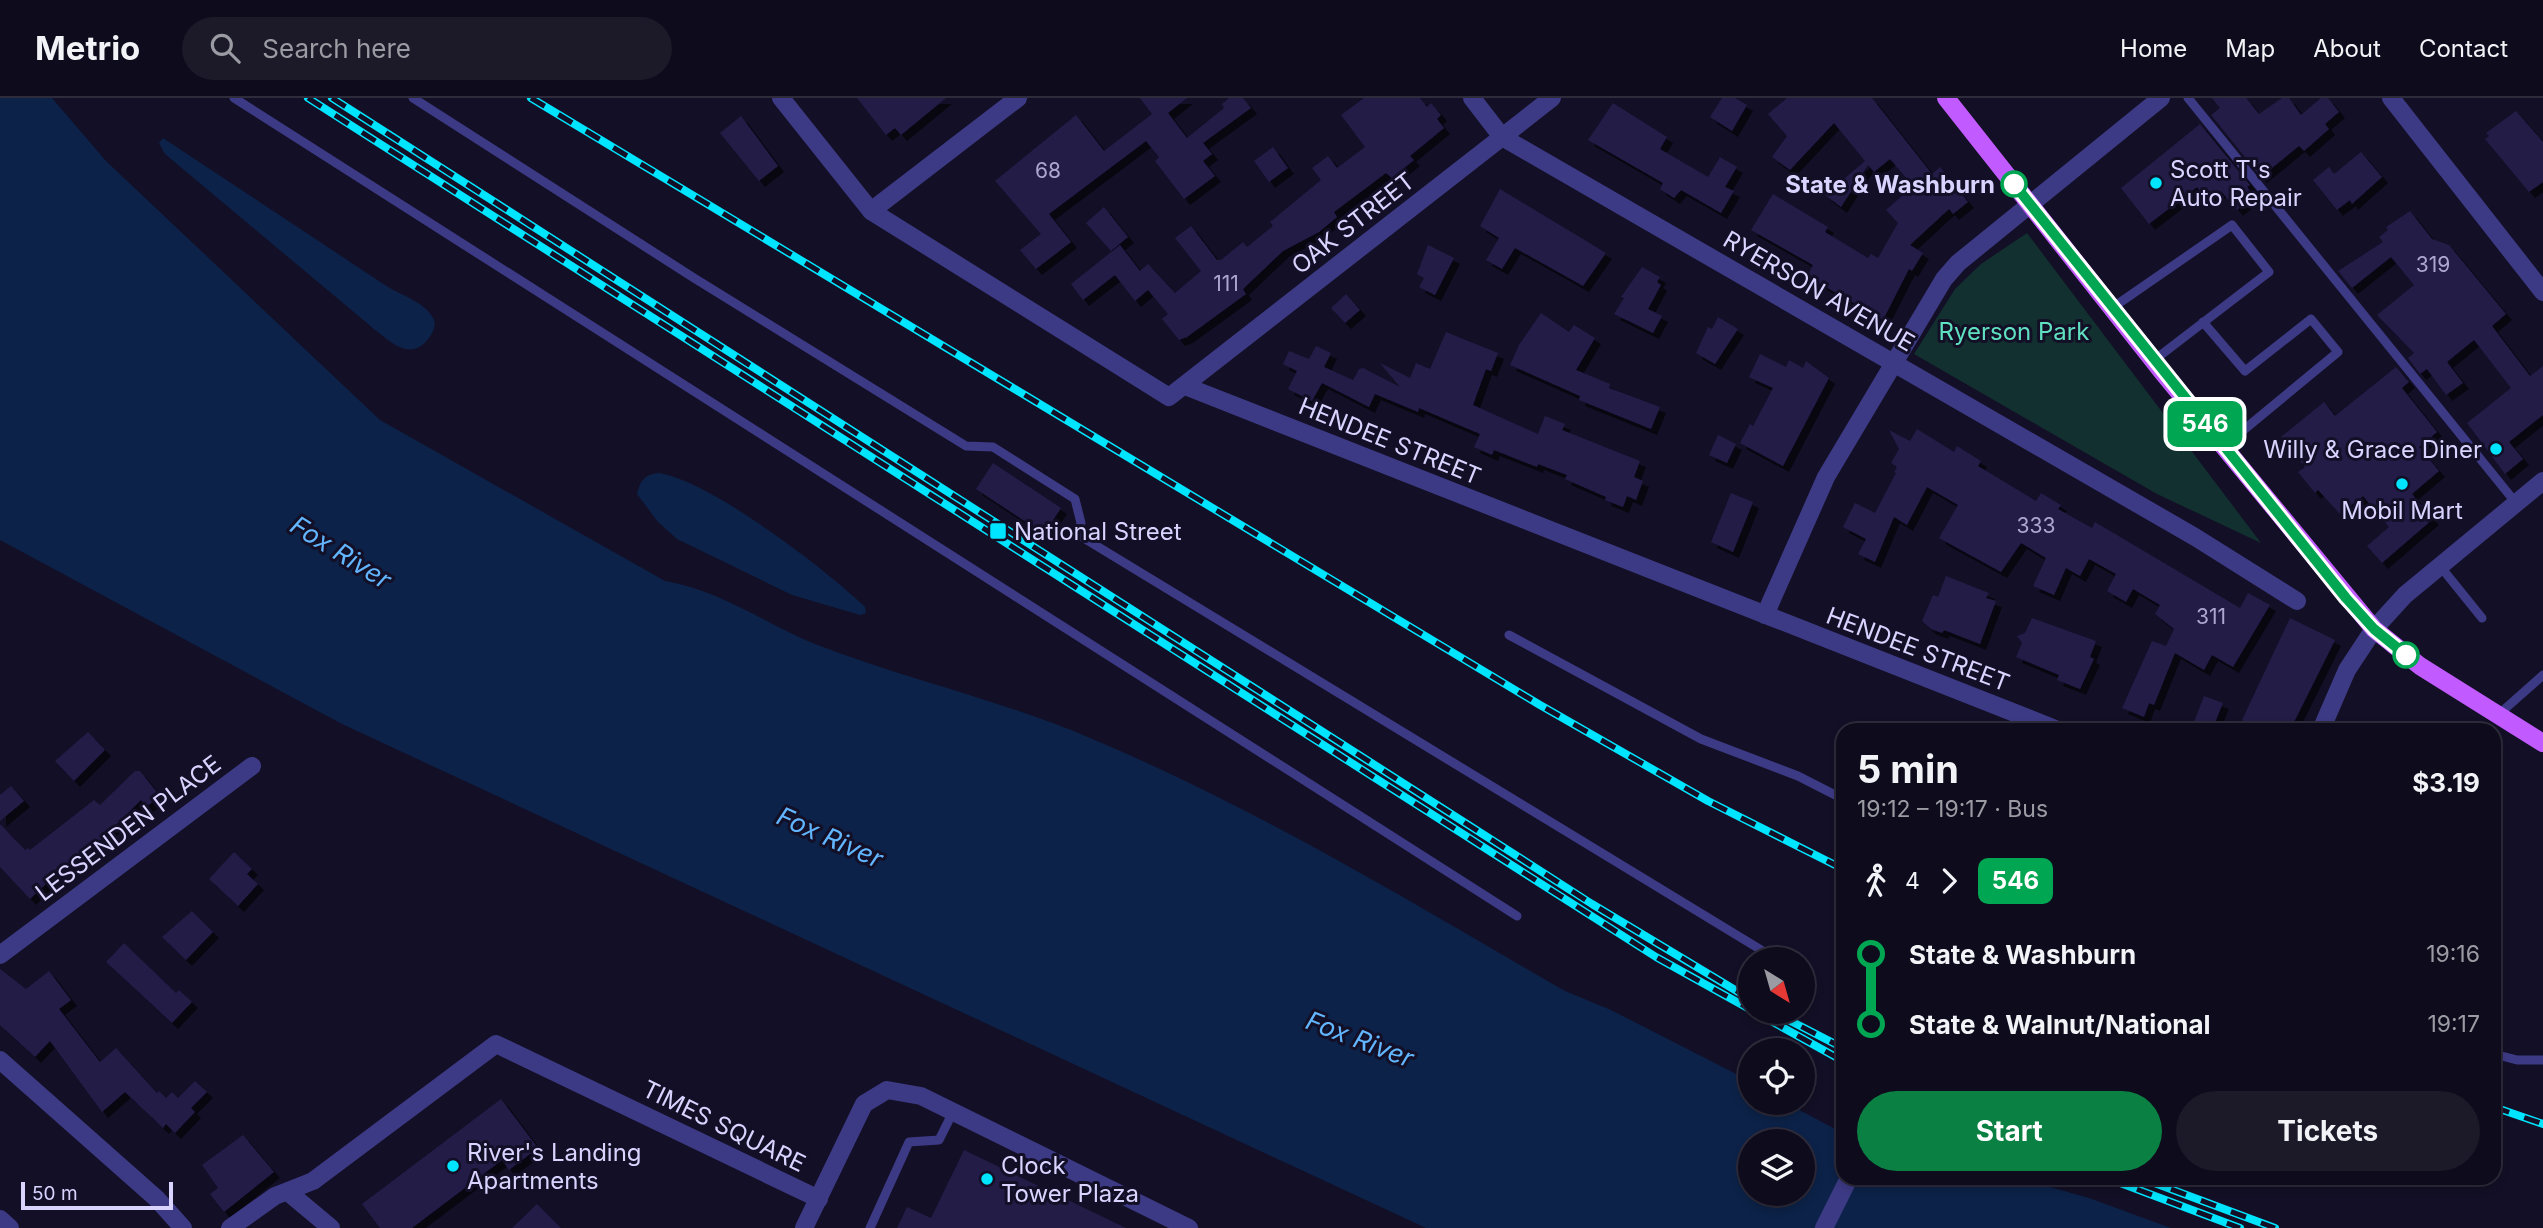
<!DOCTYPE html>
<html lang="en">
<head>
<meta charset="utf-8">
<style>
  :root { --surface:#0e0b1c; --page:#1c1929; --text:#f1f3f6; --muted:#9b9ba3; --line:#2e2b3b; --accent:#0b8043 }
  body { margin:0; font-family:Inter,sans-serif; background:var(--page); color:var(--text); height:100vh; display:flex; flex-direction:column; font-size:26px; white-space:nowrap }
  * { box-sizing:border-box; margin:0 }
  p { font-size:23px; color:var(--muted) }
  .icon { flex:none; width:38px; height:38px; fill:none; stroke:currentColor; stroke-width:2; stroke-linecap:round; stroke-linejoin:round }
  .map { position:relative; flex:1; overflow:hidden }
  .drawer { position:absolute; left:1836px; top:625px; width:665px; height:462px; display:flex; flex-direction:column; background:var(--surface); border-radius:21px; box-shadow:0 4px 10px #0003,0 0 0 2px var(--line) }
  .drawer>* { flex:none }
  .badge { padding:0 14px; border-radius:10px; font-size:24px; line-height:46px }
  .needle { width:46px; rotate:143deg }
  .controls { position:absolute; left:1738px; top:849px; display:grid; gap:14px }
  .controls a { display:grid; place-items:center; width:77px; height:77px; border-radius:50%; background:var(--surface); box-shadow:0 4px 10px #0003,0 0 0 2px var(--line); font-size:35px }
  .scale { position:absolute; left:21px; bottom:18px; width:152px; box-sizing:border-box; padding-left:7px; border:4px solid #d9d4ff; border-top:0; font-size:19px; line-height:24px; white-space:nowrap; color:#d9d4ff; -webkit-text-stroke:5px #130f26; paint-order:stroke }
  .map>.badge { position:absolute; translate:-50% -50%; box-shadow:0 0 0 4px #fff }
  .legs { display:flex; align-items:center; gap:10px; height:77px; padding:0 21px; font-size:23px }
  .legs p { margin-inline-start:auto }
  .headline { display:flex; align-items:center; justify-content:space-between; height:119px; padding:0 21px }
  h1 { font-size:38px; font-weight:700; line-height:52px }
  .primary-button { display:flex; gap:14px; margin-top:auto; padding:14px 21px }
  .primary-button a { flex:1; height:80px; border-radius:42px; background:var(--accent); color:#fff; font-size:28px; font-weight:700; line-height:80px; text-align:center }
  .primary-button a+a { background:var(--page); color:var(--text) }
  ul { padding:0 21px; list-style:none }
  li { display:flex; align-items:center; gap:24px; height:70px; font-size:26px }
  li i { display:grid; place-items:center; width:10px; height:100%; margin:0 9px; background:currentColor }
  li i::after { content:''; width:18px; height:18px; margin:-9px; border:5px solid; border-radius:50%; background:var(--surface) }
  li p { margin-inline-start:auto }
  li:first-child i { background:linear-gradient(#0000 50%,currentColor 0) }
  li:last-child i { background:linear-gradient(currentColor 50%,#0000 0) }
  header { display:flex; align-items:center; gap:42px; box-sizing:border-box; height:98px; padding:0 35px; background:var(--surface); border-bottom:2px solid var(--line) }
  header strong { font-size:33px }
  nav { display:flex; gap:38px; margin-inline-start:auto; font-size:24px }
  .search { width:490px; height:63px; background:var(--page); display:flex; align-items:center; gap:18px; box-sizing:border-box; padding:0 24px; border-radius:38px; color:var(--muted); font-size:26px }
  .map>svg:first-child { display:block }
</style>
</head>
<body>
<header>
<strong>Metrio</strong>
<div class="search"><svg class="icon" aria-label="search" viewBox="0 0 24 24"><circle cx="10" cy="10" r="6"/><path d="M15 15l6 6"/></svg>Search here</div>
<nav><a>Home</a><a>Map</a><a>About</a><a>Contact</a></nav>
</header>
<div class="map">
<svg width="2543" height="1130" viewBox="0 0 2543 1130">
  <defs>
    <filter id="shadow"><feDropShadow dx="6" dy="6" stdDeviation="0" flood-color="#0009"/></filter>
  </defs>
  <rect width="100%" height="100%" fill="#130f26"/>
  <path fill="#12302f" d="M2027,135L2261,445L2157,396L1914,256L1955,191L1981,166Z"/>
  <g fill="#0c2248" fill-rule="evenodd">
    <path d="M0,0H52L106,63L380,322L665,483C720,492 764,525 815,546C905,581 1001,602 1090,640C1255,709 1411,804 1565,893L1611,912L1750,983V1004L1786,1005L1843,1035V1080H2019L2089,1100L2171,1130H1426L342,626L0,442ZM1750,1043H1802V1096H1750Z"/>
    <path d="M163,40L388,189C401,197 426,205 433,220C437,227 433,234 429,240C411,264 392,245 374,231L165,56L159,45Z"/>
    <path d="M658,375C708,381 827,472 865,509L866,515L860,517L792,497L677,441L658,424L637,396C640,383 644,377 658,375Z"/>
  </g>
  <g fill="#241b47" filter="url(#shadow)">
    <path d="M857,0H946L901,37L895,30L886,37Z"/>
    <path d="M1140,0H1187L1168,15L1187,40L1224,10L1222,6L1229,0H1243L1251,10L1203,45L1212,56L1203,63L1215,78L1184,101L1155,63L1159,59L1146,43L1049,116L1071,144L1036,171L1020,152L1041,136L995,83L1076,17L1104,53L1152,16Z"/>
    <path d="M1364,0H1420L1427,9L1431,5L1441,17L1437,21L1444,30L1410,58L1414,62L1392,80L1386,75L1334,114L1337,119L1319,134L1283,153L1243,191L1246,196L1187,239L1179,242L1162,221L1168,216L1148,192L1135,203L1115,177L1083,202L1071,186L1120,147L1140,173L1148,166L1175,195L1201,173L1175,140L1191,128L1217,162H1221L1243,144L1247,149L1273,128L1270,124L1321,82L1312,70L1328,58L1337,70L1365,49L1341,17Z"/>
    <path d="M1722,0H1735L1747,7L1732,33L1710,19Z"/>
    <path d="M1787,0H1872L1932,76L1940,69L1968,104L1953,116L1949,111L1910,147L1923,155L1912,173L1909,171L1883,222L1807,178L1813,167L1751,132L1773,96L1828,129L1825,134L1868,160L1871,156L1878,160L1898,125L1886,112L1913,88L1890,61L1874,74L1868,67L1841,109L1825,97L1865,63L1834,25L1790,72L1772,59L1787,38L1768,16Z"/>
    <path d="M2212,0H2246L2259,16L2282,0H2289L2301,17L2321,0H2328L2339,14L2325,26L2329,31L2304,53L2299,48L2261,79L2211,17L2220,10Z"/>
    <path d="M1613,5L1667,39L1660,51L1708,79L1720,59L1737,69L1725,89L1734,93L1721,115L1681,92L1674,100L1660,91L1663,85L1588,42Z"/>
    <path d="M2516,13L2543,44V84L2529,94L2485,41L2489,38L2486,35Z"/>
    <path d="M741,18L778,68L759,83L720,35Z"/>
    <path d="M2200,26L2250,87L2247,89L2254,98L2237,112L2221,93L2208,103L2197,89L2149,126L2121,90Z"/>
    <path d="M1273,49L1288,70L1269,84L1254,63Z"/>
    <path d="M2361,54L2382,79L2352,106L2350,102L2337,112L2313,82L2329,69L2334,76Z"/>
    <path d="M1500,91L1606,155L1583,188L1515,150L1502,171L1486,162L1499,140L1480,128Z"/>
    <path d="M1104,109L1128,139L1111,153L1086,125Z"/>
    <path d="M2410,113L2432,141L2449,147L2506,216L2492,228L2530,278L2543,268V317L2509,344L2523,361L2505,376L2467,325L2511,290L2474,242L2447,264L2463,285L2446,297L2427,271L2420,276L2408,260L2414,255L2377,217L2414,187L2391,159L2352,190L2338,173L2383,144L2379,139L2388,132L2386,129Z"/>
    <path d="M1428,147L1454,160L1435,197L1419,189L1424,180L1417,176Z"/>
    <path d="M1642,169L1660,179L1657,184L1661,187L1648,211L1662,218L1653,235L1614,216L1624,200L1621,199Z"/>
    <path d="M1346,196L1360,212L1345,225L1331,210Z"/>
    <path d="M1541,215L1569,234L1574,227L1595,240L1576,272L1610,286L1609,290L1660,309L1651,331L1579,302L1580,298L1510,267L1519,247Z"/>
    <path d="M1718,219L1738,231L1715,266L1696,255L1708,229L1712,231Z"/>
    <path d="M1446,234L1498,255L1491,273L1486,271L1473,307L1538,336L1545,318L1565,326L1562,332L1640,363L1634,379L1643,383L1636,402L1627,398L1623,409L1605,402L1606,399L1565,381L1567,377L1538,366L1537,369L1494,352L1492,357L1474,349L1480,336L1419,310L1418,314L1375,296L1369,309L1322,285L1312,303L1288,291L1297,273L1283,266L1289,253L1309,261L1316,248L1331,255L1324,269L1353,282L1359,271L1363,270L1400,289L1380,265L1410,280L1416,265L1430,271Z"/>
    <path d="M1760,256L1786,269L1789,262L1803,270L1806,263L1829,280L1783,368L1740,345L1750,326L1753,328L1773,290L1749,279Z"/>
    <path d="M2396,269L2409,284L2402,290L2437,334L2419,349L2439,373L2412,396L2433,421L2382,465L2367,448L2389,429L2363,398L2340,416L2318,392L2315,395L2298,374L2305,369L2281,339L2324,304L2335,318Z"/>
    <path d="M1917,331L1954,354L1957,348L1981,363L1978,368L2036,403L2041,395L2061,407L2058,411L2092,430L2095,424L2240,510L2248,495L2270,507L2233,569L2212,557L2204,572L2175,555L2154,607L2149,605L2144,619L2122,610L2152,543L2166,548L2174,531L2155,516L2160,507L2133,491L2126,504L2107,493L2116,476L2089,461L2080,478L2066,470L2054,497L2033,488L2046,460L2021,445L2001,474L1939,440L1958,407L1927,389L1907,427L1894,419L1875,464L1858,456L1866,441L1843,429L1855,405L1875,415L1896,375L1894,374L1897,369L1891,365L1899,351L1889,332L1910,343Z"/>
    <path d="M1718,337L1736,346L1727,365L1709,357Z"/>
    <path d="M993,365L1061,410L1044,436L976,391Z"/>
    <path d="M1731,395L1753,404L1733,454L1711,444Z"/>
    <path d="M1946,478L1989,495L1986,500L1996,503L1980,546L1944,532L1942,535L1931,531L1922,523L1933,497L1938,499Z"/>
    <path d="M2032,520L2096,543L2090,559L2094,561L2080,591L2057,582L2059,577L2016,559L2022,545L2017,538L2025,535Z"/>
    <path d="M2290,520L2335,542L2290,632H2247L2249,626L2242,622Z"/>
    <path d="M2204,598L2223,605L2212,632H2191Z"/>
    <path d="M88,634L105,652L74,683L55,663Z"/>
    <path d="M135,673H140L160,698L146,709L141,702L73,770L68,765L30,801L0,769V726L25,752L28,750L30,752L94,702L100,707Z"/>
    <path d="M11,688L24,703L0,723V697Z"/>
    <path d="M234,754L252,771L247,776L258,786L238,808L209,781Z"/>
    <path d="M192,813L213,834L186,862L162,839Z"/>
    <path d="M124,845L176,895L179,892L192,904L172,925L106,864Z"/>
    <path d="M0,871L26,891L49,873L71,902L59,911L100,964L116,950L157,995L159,993L166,1000L172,994L178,1000L195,983L207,994L191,1010L195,1014L175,1035L166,1026L163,1030L125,994L102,1014L50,943L35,959L0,927Z"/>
    <path d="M501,1001L538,1050L509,1072L502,1062L412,1130H380L362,1106Z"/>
    <path d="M243,1037L274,1074L224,1114L210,1096L218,1090L202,1067Z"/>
    <path d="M964,1052L1126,1130H897L907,1109L931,1120Z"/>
    <path d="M537,1106L561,1130H512Z"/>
  </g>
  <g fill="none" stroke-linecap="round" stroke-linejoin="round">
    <g stroke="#3d3a85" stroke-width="9">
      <path d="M234,0L1517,818"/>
      <path d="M413,0L694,180L966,348L993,349L1075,401L1081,425L1077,436L1776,861"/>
      <path d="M2188,0L2516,405"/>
      <path d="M2112,210L2232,127L2269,174L2153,263"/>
      <path d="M2203,224L2245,273L2311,221L2338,254L2223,349"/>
      <path d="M2440,468L2482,520"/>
      <path d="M1509,537L1701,641L1798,678L1843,701"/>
      <path d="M2498,617L2543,577"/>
      <path d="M1802,877L1808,880"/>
      <path d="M2494,956L2517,962H2543"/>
      <path d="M870,1130L909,1044L939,1042L953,1014"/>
    </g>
    <g stroke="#3d3a85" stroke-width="18">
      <path d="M781,0L871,113L1169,299L1552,0"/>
      <path d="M1472,0L1502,39L2195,439L2297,503"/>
      <path d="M2391,0L2543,194"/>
      <path d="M871,113L1018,0"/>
      <path d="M1185,288L2058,632"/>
      <path d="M1765,517L1826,379L1944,181L1958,165L2161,0"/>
      <path d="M2374,531L2405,497L2543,383"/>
      <path d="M0,857L252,668"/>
      <path d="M0,962L157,1101L183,1130"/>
      <path d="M288,1094L331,1130"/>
      <path d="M0,1121L10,1130"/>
      <path d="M230,1130L275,1098L313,1083L496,946L819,1101"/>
      <path d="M804,1130L864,1006L887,992L921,998L1189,1130"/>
    </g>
    <g stroke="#3d3a85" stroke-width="18">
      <path d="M2321,632L2347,572L2374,531"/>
      <path d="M1824,1130L1849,1080"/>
    </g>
    <path stroke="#c25bff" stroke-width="18" d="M1946,0L2163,275L2374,531L2420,568L2543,645"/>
    <defs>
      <g id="rail">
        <path d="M308,0L1656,859L1843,963"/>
        <path d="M332,0L1592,806L1750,901"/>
        <path d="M531,0L1540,607L1708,703L1843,771"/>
        <path d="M1773,914L1843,950"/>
        <path d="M2494,1009L2543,1026"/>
        <path d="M2107,1080L2240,1130"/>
        <path d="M2141,1080L2275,1130"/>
      </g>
    </defs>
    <use href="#rail" stroke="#00e5ff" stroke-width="8"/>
    <use href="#rail" stroke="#130f26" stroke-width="5" stroke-dasharray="16" stroke-linecap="butt"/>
  </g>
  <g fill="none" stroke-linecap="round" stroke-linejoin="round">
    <defs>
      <path id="line-1" d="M2014,86L2346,500L2374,531L2406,557"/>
    </defs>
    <use href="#line-1" stroke="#fff" stroke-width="16"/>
    <use href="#line-1" stroke="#00a651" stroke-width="10"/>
  </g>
  <g fill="#00e5ff" stroke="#130f26" stroke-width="2.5">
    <circle cx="2156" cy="85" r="7"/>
    <circle cx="2496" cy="351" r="7"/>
    <circle cx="2402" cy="386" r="7"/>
    <rect x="989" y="424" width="18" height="18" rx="3.5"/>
    <circle cx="453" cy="1068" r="7"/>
    <circle cx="987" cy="1081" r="7"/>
  </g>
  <g fill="#fff" stroke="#00a651" stroke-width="3.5">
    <circle cx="2014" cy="86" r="12"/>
    <circle cx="2406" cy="557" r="12"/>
  </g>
  <g text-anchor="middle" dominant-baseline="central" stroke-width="6" stroke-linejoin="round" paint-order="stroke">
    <g font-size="21" fill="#aca6d1">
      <text x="1048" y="72">68</text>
      <text x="2433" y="166">319</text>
      <text x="1226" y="185">111</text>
      <text x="2036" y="427">333</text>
      <text x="2211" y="518">311</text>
    </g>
    <g font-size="24" fill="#d9d4ff" stroke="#130f26" text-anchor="start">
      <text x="2170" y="71">Scott T's<tspan x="2170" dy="28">Auto Repair</tspan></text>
      <text x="2482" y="351" text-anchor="end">Willy &amp; Grace Diner</text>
      <text x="2402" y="412" text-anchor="middle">Mobil Mart</text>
      <text x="1014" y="433">National Street</text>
      <text x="467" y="1054">River's Landing<tspan x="467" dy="28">Apartments</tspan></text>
      <text x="1001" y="1067">Clock<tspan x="1001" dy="28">Tower Plaza</tspan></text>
    </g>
    <g font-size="24" font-weight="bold" fill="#d9d4ff" stroke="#130f26" text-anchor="end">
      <text x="1995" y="86">State &amp; Washburn</text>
    </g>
    <g font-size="24" fill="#d9d4ff" stroke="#130f26">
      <text transform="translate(1353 125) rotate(-38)">OAK STREET</text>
      <text transform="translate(1819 193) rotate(30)">RYERSON AVENUE</text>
      <text transform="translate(1390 343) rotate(22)">HENDEE STREET</text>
      <text transform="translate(1918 551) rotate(21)">HENDEE STREET</text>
      <text transform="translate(128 730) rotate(-37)">LESSENDEN PLACE</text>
      <text transform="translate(724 1028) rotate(26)">TIMES SQUARE</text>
    </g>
    <g font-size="24" fill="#5fe0c0" stroke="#130f26">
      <text x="2014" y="233">Ryerson Park</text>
    </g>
    <g font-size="26" font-style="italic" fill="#62b6ff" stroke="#130f26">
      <text transform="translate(341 454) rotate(32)">Fox River</text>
      <text transform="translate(830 739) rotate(24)">Fox River</text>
      <text transform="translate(1360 941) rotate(21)">Fox River</text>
    </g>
  </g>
</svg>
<div class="controls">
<a><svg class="needle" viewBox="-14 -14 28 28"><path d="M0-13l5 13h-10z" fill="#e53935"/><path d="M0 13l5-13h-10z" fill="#9b9ba3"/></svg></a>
<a><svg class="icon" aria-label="locate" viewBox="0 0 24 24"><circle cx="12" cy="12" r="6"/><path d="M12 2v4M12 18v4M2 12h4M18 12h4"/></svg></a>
<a><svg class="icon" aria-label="layers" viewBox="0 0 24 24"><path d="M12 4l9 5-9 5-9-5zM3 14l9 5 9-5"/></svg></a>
</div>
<div class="scale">50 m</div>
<b class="badge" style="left:2205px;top:326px;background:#00a651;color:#fff">546</b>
<section class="drawer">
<div class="headline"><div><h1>5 min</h1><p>19:12 – 19:17 · Bus</p></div><b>$3.19</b></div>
<div class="legs"><svg class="icon" aria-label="walk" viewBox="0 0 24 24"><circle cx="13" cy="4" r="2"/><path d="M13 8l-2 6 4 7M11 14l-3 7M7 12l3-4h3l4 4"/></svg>4<svg class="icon" aria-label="forward" viewBox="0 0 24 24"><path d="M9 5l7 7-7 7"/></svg><b class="badge" style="background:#00a651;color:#fff">546</b></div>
<ul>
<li><i style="color:#00a651"></i><b>State &amp; Washburn</b><p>19:16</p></li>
<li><i style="color:#00a651"></i><b>State &amp; Walnut/National</b><p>19:17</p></li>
</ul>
<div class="primary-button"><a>Start</a><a>Tickets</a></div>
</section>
</div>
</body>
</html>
